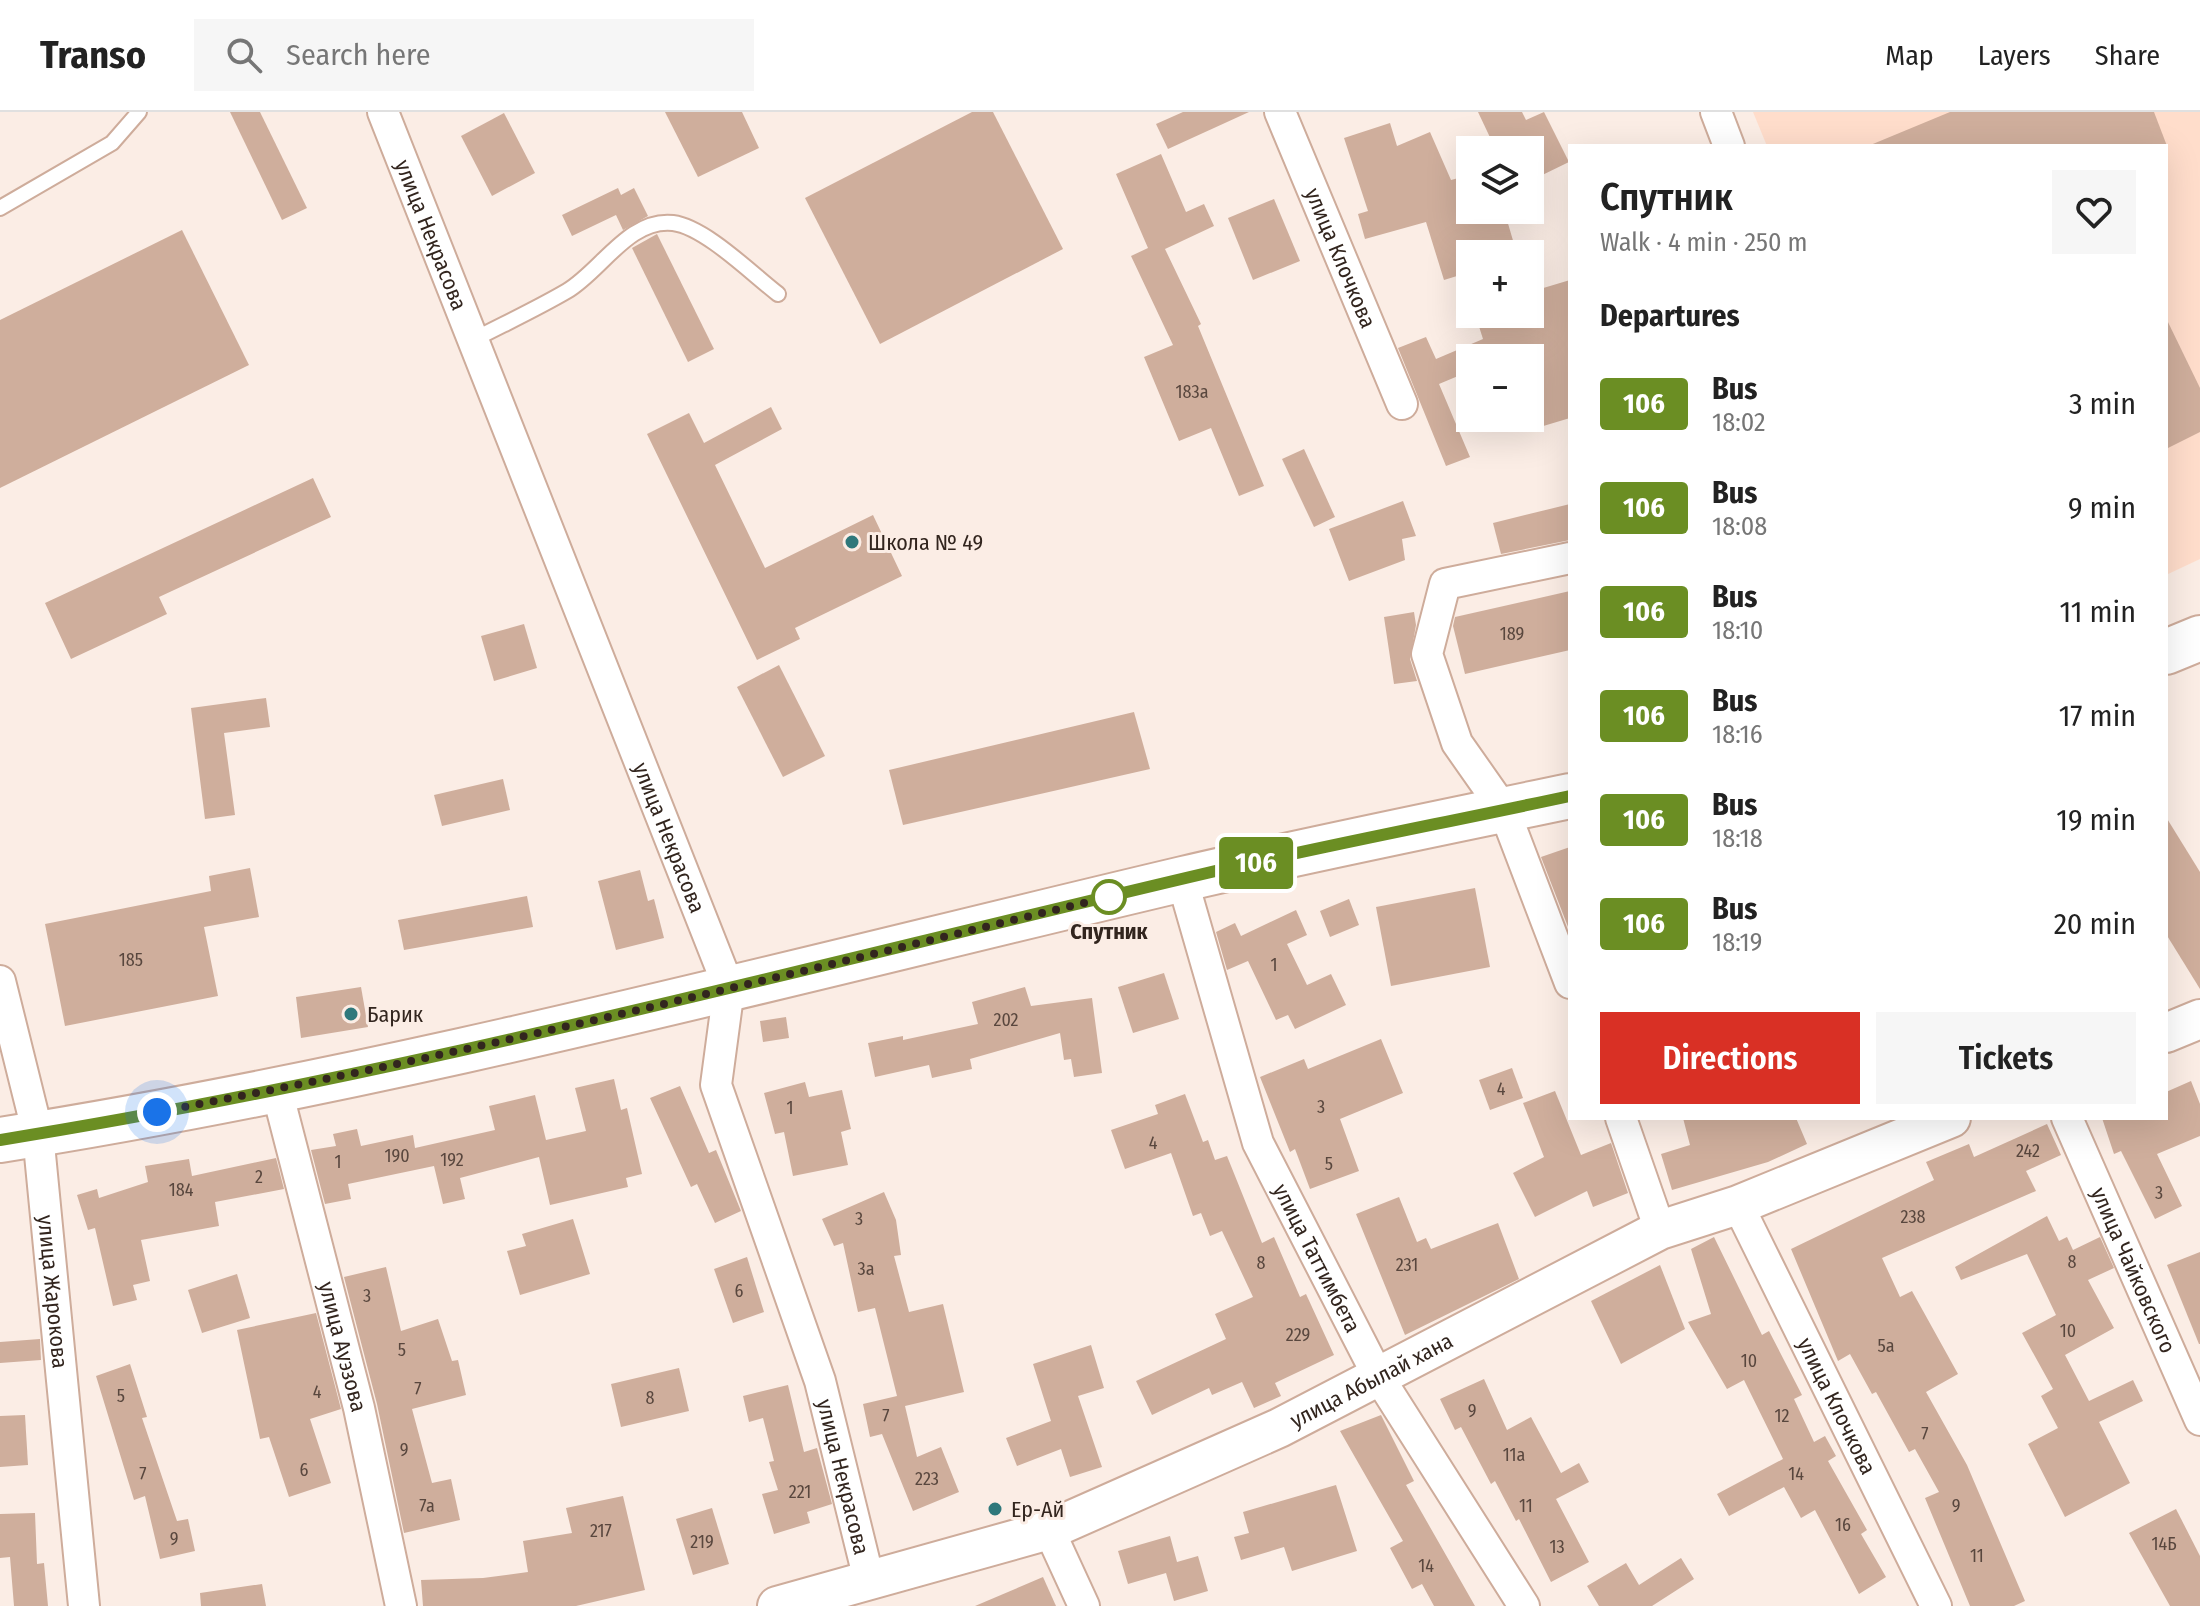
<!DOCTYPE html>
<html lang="en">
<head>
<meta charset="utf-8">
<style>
  :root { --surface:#fff; --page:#f6f6f6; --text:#222; --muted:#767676; --line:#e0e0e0; --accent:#d93025 }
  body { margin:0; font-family:"Fira Sans Condensed",sans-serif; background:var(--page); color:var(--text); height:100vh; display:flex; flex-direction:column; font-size:30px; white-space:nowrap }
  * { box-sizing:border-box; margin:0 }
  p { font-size:26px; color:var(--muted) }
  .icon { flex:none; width:44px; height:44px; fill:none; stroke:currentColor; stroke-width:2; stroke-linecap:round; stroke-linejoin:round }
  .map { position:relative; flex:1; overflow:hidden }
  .side { position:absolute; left:1568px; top:32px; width:600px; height:976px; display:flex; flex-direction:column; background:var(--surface); border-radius:0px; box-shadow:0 8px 32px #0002 }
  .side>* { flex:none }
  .badge { padding:0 16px; border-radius:6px; font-size:28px; line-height:52px }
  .controls { position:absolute; left:1456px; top:24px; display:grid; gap:16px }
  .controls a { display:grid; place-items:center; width:88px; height:88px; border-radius:0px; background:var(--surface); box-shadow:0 8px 32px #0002; font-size:40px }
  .you { position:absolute; width:40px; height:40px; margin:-20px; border:6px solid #fff; border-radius:50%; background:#1a73e8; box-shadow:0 0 0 12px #1a73e833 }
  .map>.badge { position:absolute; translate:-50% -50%; box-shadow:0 0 0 4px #fff }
  h2 { padding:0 32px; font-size:30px; line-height:72px }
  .round { display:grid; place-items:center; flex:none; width:84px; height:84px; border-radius:0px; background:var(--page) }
  .overview { display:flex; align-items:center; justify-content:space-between; height:136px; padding:0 32px }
  h1 { font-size:38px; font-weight:600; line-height:60px }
  .primary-button { display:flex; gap:16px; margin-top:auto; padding:16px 32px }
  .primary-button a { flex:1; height:92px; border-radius:0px; background:var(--accent); color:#fff; font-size:32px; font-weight:600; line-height:92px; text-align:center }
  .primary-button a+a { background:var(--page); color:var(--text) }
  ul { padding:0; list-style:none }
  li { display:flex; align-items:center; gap:24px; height:104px; padding:0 32px }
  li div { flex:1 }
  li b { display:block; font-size:30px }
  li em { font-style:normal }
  li .badge { min-width:88px; font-weight:700; text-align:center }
  header { display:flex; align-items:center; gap:48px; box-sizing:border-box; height:112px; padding:0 40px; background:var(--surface); border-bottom:2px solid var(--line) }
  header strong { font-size:38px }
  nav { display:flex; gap:44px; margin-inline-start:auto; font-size:28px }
  .search { width:560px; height:72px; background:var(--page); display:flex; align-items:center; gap:20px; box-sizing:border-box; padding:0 28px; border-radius:0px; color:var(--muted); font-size:30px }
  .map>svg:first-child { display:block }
</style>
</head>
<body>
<header>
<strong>Transo</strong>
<div class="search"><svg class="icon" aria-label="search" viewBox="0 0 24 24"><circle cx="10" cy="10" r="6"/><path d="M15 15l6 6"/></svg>Search here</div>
<nav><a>Map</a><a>Layers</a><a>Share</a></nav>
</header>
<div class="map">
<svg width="2200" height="1494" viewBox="0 0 2200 1494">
  <rect width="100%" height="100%" fill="#fbede5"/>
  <path fill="#ffddcb" d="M1753,0H2200V447L2166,463V34H1767Z"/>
  <g fill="#cfae9c">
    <path d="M230,0H260L307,96L282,108Z"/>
    <path d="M665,0H742L759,36L698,65Z"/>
    <path d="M972,0H993L1063,137L880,232L805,86Z"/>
    <path d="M1183,0H1249L1168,37L1156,12Z"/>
    <path d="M1478,0H1522L1526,8L1544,0L1569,50L1530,69V38H1496Z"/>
    <path d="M1950,0H2154L2167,34H1868Z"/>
    <path d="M504,1L535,61L492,84L461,24Z"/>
    <path d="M1390,11L1397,34L1430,20L1451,68L1470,63V98H1504L1517,142H1470V160L1444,168L1426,110L1365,127L1358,102L1368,99L1344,26Z"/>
    <path d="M1161,42L1186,100L1204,92L1214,114L1165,137L1201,212L1198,214L1264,374L1239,384L1211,316L1179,329L1144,245L1173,233L1131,144L1148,136L1116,62Z"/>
    <path d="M618,76L621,83L634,76L648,104L623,118L616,103L572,124L562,103Z"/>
    <path d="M1274,87L1300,149L1253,168L1228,106Z"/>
    <path d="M182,118L249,253L0,376V208Z"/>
    <path d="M657,122L714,237L688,250L632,136Z"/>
    <path d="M1570,168V306L1540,315L1538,309L1530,311V246H1470V259L1439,272L1470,345L1446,354L1398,236L1426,225L1436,247L1483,227L1475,202H1530V180Z"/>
    <path d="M2166,206L2200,276V320L2166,337Z"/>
    <path d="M771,295L782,317L715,353L765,456L873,403L902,464L795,516L800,527L757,548L647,322L689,301L704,331Z"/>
    <path d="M1304,337L1335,405L1314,415L1282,347Z"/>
    <path d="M313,366L331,405L159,485L167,502L71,547L45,491Z"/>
    <path d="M1403,389L1416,424L1402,427L1405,448L1349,469L1329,417Z"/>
    <path d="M1570,392V428L1501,442L1493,411Z"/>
    <path d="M1570,479V538L1465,562L1453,514L1455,505Z"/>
    <path d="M1414,500L1416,513L1410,547L1417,569L1394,572L1384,505Z"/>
    <path d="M524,512L537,556L494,569L481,524Z"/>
    <path d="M779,553L825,644L783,665L737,575Z"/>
    <path d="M266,586L270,615L224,621L235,703L205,707L191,596Z"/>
    <path d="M1134,600L1150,657L903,713L889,658Z"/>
    <path d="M503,667L510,698L442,714L434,683Z"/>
    <path d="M2166,705L2200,760V877L2166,822Z"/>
    <path d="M1570,735V820L1541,745Z"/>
    <path d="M250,756L259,805L204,815L218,884L65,914L45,812L211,779L209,764Z"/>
    <path d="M640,758L648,789L654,787L664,826L616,838L598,769Z"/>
    <path d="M1475,776L1490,855L1391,874L1376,795Z"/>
    <path d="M527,784L533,815L404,838L398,808Z"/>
    <path d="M1349,787L1359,813L1330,825L1320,799Z"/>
    <path d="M1296,798L1307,823L1287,832L1307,873L1331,862L1346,893L1295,917L1288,903L1276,908L1248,849L1227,858L1216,820L1235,811L1241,824Z"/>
    <path d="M1164,861L1179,907L1133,921L1118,875Z"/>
    <path d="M361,875L368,915L301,926L296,885Z"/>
    <path d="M1025,875L1031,894L1092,886L1102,961L1074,965L1071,947L1064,948L1060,921L970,947L972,957L932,966L929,953L875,965L868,931L903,924V928L978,912L972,890Z"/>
    <path d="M786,905L789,926L763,930L760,909Z"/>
    <path d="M1381,927L1403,981L1340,1007L1359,1059L1310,1077L1295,1037L1290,1040L1260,965L1304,947L1308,957Z"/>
    <path d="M1512,956L1523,986L1490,998L1479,968Z"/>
    <path d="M614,967L621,998L627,996L642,1062L626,1066L628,1075L550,1093L539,1045L460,1066L465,1087L443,1092L434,1054L348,1072L351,1087L325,1092L311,1038L336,1034L333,1022L357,1017L361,1034L413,1023L415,1036L495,1018L489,994L535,983L546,1028L586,1019L575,976Z"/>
    <path d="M2191,969L2200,992V1024L2157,1042L2182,1094L2155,1107L2121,1039L2114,1042L2102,1006H2166V980Z"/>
    <path d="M805,970L809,985L842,978L851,1017L841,1020L848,1053L793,1064L784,1020L775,1022L764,981Z"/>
    <path d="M680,974L709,1041L716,1038L741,1099L715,1111L697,1072L691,1075L650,986Z"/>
    <path d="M1555,979L1581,1043L1611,1031L1628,1081L1593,1095L1587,1079L1535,1105L1513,1061L1544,1045L1523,991Z"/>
    <path d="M1185,982L1203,1030L1208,1028L1215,1048L1227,1044L1262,1131L1274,1125L1300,1185L1306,1182L1334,1243L1275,1271L1281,1284L1254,1296L1242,1270L1212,1283L1209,1276L1152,1303L1136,1269L1226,1227L1215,1202L1253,1185L1222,1119L1210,1124L1201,1101L1193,1104L1171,1041L1125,1057L1111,1018L1158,1002L1155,993Z"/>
    <path d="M1683,1006H1796L1807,1032L1768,1050L1672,1078L1661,1042L1690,1033Z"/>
    <path d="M2047,1012L2061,1043L2026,1059L2036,1079L1882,1146L1900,1185L1912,1179L1958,1262L1926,1280L1967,1353L2025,1489L2014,1494H1970L1925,1386L1939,1380L1915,1337L1909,1340L1876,1280L1872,1282L1850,1242L1838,1249L1791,1137L1934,1068L1926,1050L1969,1032L1974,1045Z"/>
    <path d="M276,1046L284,1077L215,1090L219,1114L141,1128L150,1169L133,1173L137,1188L113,1194L95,1116L88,1118L77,1083L97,1077L99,1086L148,1070L145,1054L189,1047L192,1064Z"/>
    <path d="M884,1080L896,1108L901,1143L894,1144L909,1200L943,1192L964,1280L905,1294L917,1345L941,1335L959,1380L913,1399L882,1322L870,1325L863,1292L897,1284L875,1196L858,1200L843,1131L834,1134L822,1107Z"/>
    <path d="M1399,1085L1417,1130L1426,1126L1431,1137L1498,1111L1519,1167L1405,1223L1356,1102Z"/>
    <path d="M2047,1104L2059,1129L2067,1125L2073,1138L2100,1125L2114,1156L2088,1168L2114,1216L2065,1243L2089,1289L2133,1268L2143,1289L2099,1310L2130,1371L2065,1405L2028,1332L2058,1316L2041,1284L2053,1277L2022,1221L2056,1203L2027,1142L1961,1168L1955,1155Z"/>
    <path d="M573,1107L590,1162L520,1183L507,1139L526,1134L522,1122Z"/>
    <path d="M1714,1125L1762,1223L1769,1219L1802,1283L1794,1287L1814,1330L1825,1324L1836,1344L1828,1349L1867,1418L1861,1422L1886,1465L1859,1482L1815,1398L1801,1406L1784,1375L1729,1404L1717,1382L1783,1347L1744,1268L1727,1277L1688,1210L1711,1202L1691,1137Z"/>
    <path d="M2200,1140V1232H2199L2167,1153Z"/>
    <path d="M747,1145L764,1200L733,1211L714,1157Z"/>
    <path d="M1660,1153L1685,1217L1621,1252L1591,1189Z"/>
    <path d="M386,1155L401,1219L438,1207L452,1249L458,1248L466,1283L412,1297L432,1371L451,1367L460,1408L404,1421L377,1292L344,1165Z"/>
    <path d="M237,1162L250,1206L202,1221L188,1178Z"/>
    <path d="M316,1201L341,1297L310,1307L331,1371L289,1385L269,1325L260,1327L237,1218Z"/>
    <path d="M40,1227L41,1248L0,1251V1230Z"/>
    <path d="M1091,1233L1104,1276L1078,1284L1102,1355L1070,1365L1061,1337L1017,1354L1006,1326L1051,1309L1033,1252Z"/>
    <path d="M130,1252L147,1305L142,1306L177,1409L188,1407L195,1439L160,1447L145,1384L134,1388L96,1264Z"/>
    <path d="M679,1256L689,1299L621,1315L611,1272Z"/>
    <path d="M1484,1267L1507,1318L1531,1305L1561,1361L1579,1351L1589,1370L1556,1387L1589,1450L1551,1470L1519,1407L1516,1409L1495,1369L1491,1372L1461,1315L1455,1318L1440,1287Z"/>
    <path d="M788,1273L804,1340L817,1336L832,1392L807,1400L810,1411L774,1422L762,1382L778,1378L769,1350L774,1349L763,1306L749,1310L743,1284Z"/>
    <path d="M25,1303L28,1353L0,1355V1304Z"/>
    <path d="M1381,1303L1414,1369L1406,1373L1475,1494H1434L1422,1472L1412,1477L1390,1436L1403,1429L1340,1319Z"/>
    <path d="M1336,1373L1357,1439L1292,1459L1284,1435L1241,1448L1234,1425L1249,1421L1243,1400Z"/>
    <path d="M623,1384L645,1478L576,1494H423L421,1468L483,1466L528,1460L523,1429L572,1421L566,1396Z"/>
    <path d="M712,1396L729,1452L693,1463L676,1407Z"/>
    <path d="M2176,1397L2200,1444V1494H2170L2129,1421Z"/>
    <path d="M35,1401L37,1452L44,1451L48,1494H14L10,1445L0,1446V1402Z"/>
    <path d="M1170,1424L1177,1450L1198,1444L1208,1479L1174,1489L1166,1461L1128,1472L1118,1439Z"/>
    <path d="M1681,1446L1694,1467L1652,1494H1599L1587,1474L1626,1451L1639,1473Z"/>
    <path d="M1043,1465L1056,1494H975Z"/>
    <path d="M262,1472L266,1494H201L200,1481Z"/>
  </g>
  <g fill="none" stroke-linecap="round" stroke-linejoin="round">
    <defs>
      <g id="service">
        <path d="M0,96L112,31L139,0"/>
        <path d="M475,227C506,211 538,196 567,179C601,159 629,106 673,111C705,115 752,162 778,182"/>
      </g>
      <g id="minor">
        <path id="s1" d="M383,0L729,876L716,973L820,1269L869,1468"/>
        <path id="s2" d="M1280,0L1402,292"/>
        <path d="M1716,0L1729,34"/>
        <path d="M1570,446L1445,472L1427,542L1457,631L1504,698L1570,871"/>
        <path id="s3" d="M1182,767L1258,1031L1378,1264L1524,1494"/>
        <path id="s4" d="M0,869L38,1022L84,1494"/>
        <path id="s5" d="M277,979L359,1296L401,1494"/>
        <path d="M1621,1006L1660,1118"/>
        <path id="s6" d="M2067,1006L2200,1308"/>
        <path id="s7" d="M1738,1093L1936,1494"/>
        <path d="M1049,1418L1084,1494"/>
      </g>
      <g id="tertiary">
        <path d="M2166,921L2200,907"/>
        <path id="s8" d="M777,1494L1049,1418L1279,1316L1660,1118L1738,1093L1951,1006"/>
      </g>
      <g id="primary">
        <path d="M2166,540L2200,526"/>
        <path d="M0,1028C399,965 790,860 1183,767C1311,737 1441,711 1570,684"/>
      </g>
    </defs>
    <use href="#service" stroke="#ceac9b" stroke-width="18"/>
    <use href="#minor" stroke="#ceac9b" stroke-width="34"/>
    <use href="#tertiary" stroke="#ceac9b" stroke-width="42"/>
    <use href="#primary" stroke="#ceac9b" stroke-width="48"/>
    <use href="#service" stroke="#fff" stroke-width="14"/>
    <use href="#minor" stroke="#fff" stroke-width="30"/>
    <use href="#tertiary" stroke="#fff" stroke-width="38"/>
    <use href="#primary" stroke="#fff" stroke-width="44"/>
  </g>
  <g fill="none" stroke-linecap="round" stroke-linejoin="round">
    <defs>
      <path id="line" d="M0,1028C407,963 806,855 1207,761C1327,733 1449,710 1570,684"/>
    </defs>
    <use href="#line" stroke="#fff" stroke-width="18"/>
    <use href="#line" stroke="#6b8e23" stroke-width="12"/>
    <path stroke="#32251e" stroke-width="8" stroke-dasharray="0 14.4" d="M157,1000C481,940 801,859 1121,782L1109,785"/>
  </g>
  <g fill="#2f787b" stroke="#fbede5" stroke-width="3">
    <circle cx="852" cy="430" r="8"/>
    <circle cx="351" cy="902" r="8"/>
    <circle cx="995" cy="1397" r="8"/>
  </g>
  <circle fill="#fff" stroke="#6b8e23" stroke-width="4" cx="1109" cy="785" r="16"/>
  <g text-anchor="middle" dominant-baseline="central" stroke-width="6" stroke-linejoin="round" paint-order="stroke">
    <g font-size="18" fill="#59473e">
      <text x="1192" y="280">183а</text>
      <text x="1512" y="522">189</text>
      <text x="131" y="848">185</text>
      <text x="1274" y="853">1</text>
      <text x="1006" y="908">202</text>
      <text x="1501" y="977">4</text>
      <text x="1321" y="995">3</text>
      <text x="790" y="996">1</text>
      <text x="1153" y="1031">4</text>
      <text x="2028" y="1039">242</text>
      <text x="397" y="1044">190</text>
      <text x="452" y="1048">192</text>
      <text x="338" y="1050">1</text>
      <text x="1329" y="1052">5</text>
      <text x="259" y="1065">2</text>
      <text x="181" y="1078">184</text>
      <text x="2159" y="1081">3</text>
      <text x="1913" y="1105">238</text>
      <text x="859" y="1107">3</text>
      <text x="2072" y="1150">8</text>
      <text x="1261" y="1151">8</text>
      <text x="1407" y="1153">231</text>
      <text x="866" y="1157">3а</text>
      <text x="739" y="1179">6</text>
      <text x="367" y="1184">3</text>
      <text x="2068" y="1219">10</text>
      <text x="1298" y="1223">229</text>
      <text x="1886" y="1234">5а</text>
      <text x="402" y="1238">5</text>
      <text x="1749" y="1249">10</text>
      <text x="418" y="1277">7</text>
      <text x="317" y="1280">4</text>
      <text x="121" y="1284">5</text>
      <text x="650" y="1286">8</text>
      <text x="1472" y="1299">9</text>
      <text x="886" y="1304">7</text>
      <text x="1782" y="1304">12</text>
      <text x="1925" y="1322">7</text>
      <text x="404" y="1338">9</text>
      <text x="1514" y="1343">11а</text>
      <text x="304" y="1358">6</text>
      <text x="143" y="1362">7</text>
      <text x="1796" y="1362">14</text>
      <text x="927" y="1367">223</text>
      <text x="800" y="1380">221</text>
      <text x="427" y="1394">7а</text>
      <text x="1526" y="1394">11</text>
      <text x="1956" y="1394">9</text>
      <text x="1843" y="1413">16</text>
      <text x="601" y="1419">217</text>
      <text x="174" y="1427">9</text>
      <text x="702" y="1430">219</text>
      <text x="2164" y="1432">14Б</text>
      <text x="1557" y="1435">13</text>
      <text x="1977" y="1444">11</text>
      <text x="1426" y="1454">14</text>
    </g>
    <g font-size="22" fill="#32251e" stroke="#fbede5">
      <text stroke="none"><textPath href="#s1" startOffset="132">улица Некрасова</textPath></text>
      <text stroke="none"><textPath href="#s2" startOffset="158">улица Клочкова</textPath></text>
      <text stroke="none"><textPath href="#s1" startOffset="780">улица Некрасова</textPath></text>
      <text stroke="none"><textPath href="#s3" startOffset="404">улица Таттимбета</textPath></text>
      <text stroke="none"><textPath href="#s6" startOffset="166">улица Чайковского</textPath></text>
      <text stroke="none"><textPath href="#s4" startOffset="316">улица Жарокова</textPath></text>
      <text stroke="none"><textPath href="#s5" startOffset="264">улица Ауэзова</textPath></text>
      <text stroke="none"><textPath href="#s8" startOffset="638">улица Абылай хана</textPath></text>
      <text stroke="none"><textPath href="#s7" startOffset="224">улица Клочкова</textPath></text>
      <text stroke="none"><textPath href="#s1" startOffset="1452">улица Некрасова</textPath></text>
    </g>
    <g font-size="22" fill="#32251e" stroke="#fbede5" text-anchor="start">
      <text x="868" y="430">Школа № 49</text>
      <text x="367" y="902">Барик</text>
      <text x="1011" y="1397">Ер-Ай</text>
    </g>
    <g font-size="22" font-weight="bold" fill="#32251e" stroke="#fbede5">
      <text x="1109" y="819">Спутник</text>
    </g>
  </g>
</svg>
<div class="controls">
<a><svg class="icon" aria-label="layers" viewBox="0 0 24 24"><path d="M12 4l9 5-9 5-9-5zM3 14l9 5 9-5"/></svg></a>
<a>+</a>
<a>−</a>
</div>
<div class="you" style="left:157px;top:1000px"></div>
<b class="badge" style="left:1256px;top:751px;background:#6b8e23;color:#fff">106</b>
<section class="side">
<div class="overview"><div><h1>Спутник</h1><p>Walk · 4 min · 250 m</p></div><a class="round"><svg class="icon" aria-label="heart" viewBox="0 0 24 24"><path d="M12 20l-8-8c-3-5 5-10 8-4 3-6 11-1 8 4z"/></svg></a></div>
<h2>Departures</h2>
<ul>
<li><span class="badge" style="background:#6b8e23;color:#fff">106</span><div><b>Bus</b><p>18:02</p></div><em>3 min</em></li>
<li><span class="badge" style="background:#6b8e23;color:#fff">106</span><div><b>Bus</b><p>18:08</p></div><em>9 min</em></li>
<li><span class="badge" style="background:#6b8e23;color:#fff">106</span><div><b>Bus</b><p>18:10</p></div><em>11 min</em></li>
<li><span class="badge" style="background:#6b8e23;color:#fff">106</span><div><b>Bus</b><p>18:16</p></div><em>17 min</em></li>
<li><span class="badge" style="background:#6b8e23;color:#fff">106</span><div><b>Bus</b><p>18:18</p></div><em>19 min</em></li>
<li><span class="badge" style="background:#6b8e23;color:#fff">106</span><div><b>Bus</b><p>18:19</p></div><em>20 min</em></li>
</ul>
<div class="primary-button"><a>Directions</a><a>Tickets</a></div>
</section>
</div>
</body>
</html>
